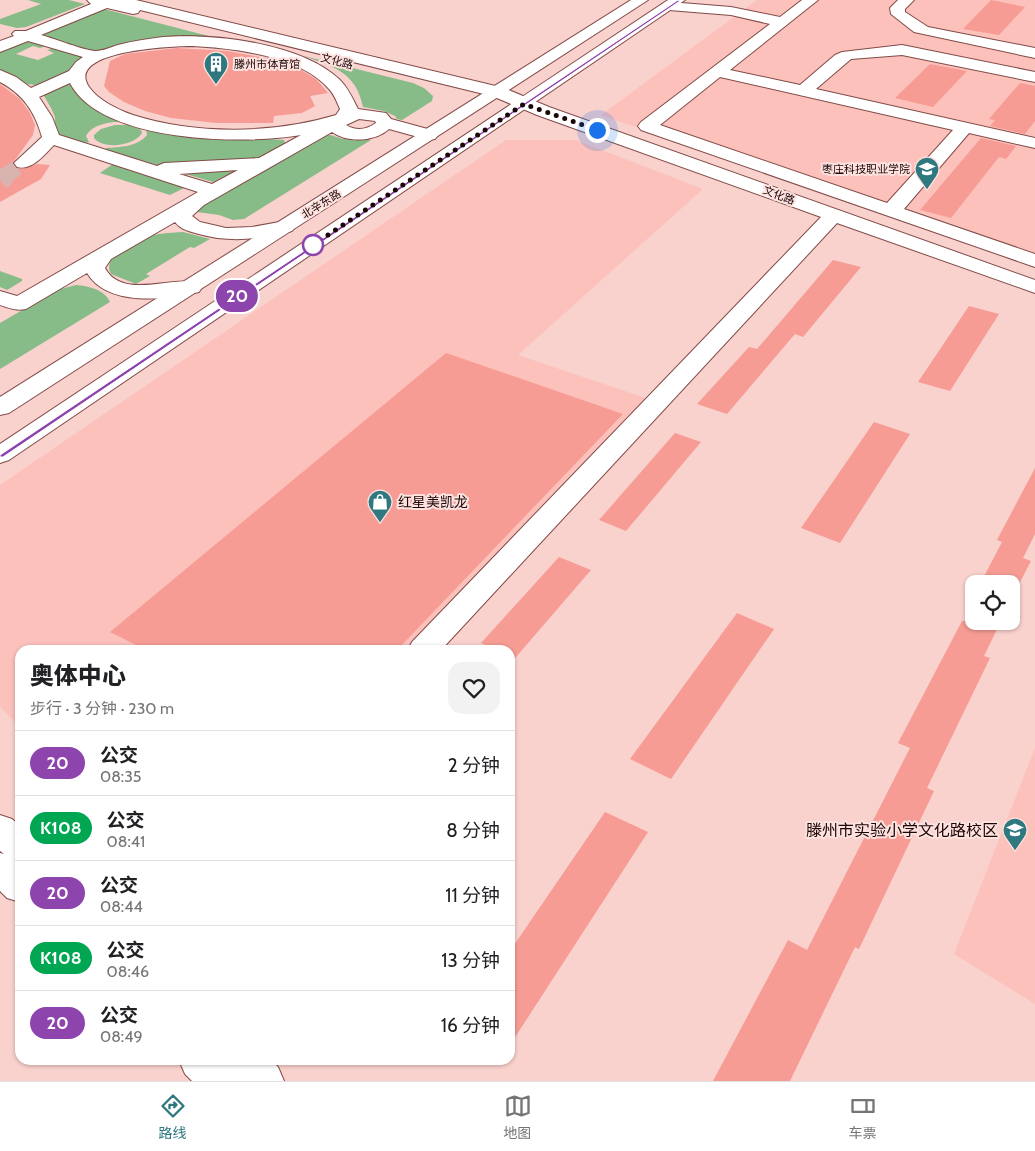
<!DOCTYPE html>
<html lang="zh">
<head>
<meta charset="utf-8">
<style>
  :root { --surface:#fff; --page:#f2f2f2; --text:#202124; --muted:#757577; --line:#e0e0e0; --accent:#2f7880 }
  body { margin:0; font-family:Cabin,"Noto Sans SC",sans-serif; background:var(--page); color:var(--text); height:100vh; display:flex; flex-direction:column; font-size:19px; white-space:nowrap }
  * { box-sizing:border-box; margin:0 }
  p { font-size:16px; color:var(--muted) }
  .icon { flex:none; width:28px; height:28px; fill:none; stroke:currentColor; stroke-width:2; stroke-linecap:round; stroke-linejoin:round }
  .map { position:relative; flex:1; overflow:hidden }
  .side { position:absolute; left:15px; top:645px; width:500px; height:420px; display:flex; flex-direction:column; background:var(--surface); border-radius:15px; box-shadow:0 1px 4px #0004 }
  .side>* { flex:none }
  .badge { padding:0 10px; border-radius:16px; font-size:18px; line-height:32px }
  .tools { position:absolute; left:965px; top:575px; display:grid; gap:10px }
  .tools a { display:grid; place-items:center; width:55px; height:55px; border-radius:10px; background:var(--surface); box-shadow:0 1px 4px #0004; font-size:25px }
  .you { position:absolute; width:25px; height:25px; margin:-12px; border:4px solid #fff; border-radius:50%; background:#1a73e8; box-shadow:0 0 0 8px #1a73e833 }
  .map>.badge { position:absolute; translate:-50% -50%; box-shadow:0 0 0 2px #fff }
  .round { display:grid; place-items:center; flex:none; width:52px; height:52px; border-radius:15px; background:var(--page) }
  .summary { display:flex; align-items:center; justify-content:space-between; height:85px; padding:0 15px }
  h1 { font-size:24px; font-weight:800; line-height:38px }
  ul { padding:0; list-style:none }
  li { display:flex; align-items:center; gap:15px; height:65px; padding:0 15px; border-top:1px solid var(--line) }
  li div { flex:1 }
  li b { display:block; font-size:19px }
  li em { font-style:normal }
  li .badge { min-width:55px; font-weight:700; text-align:center }
  .tabs { display:flex; justify-content:space-around; align-items:center; height:70px; border-top:1px solid var(--line); background:var(--surface); font-size:14px; color:var(--muted) }
  .tabs a { display:grid; justify-items:center; gap:2px }
  .tabs .active { color:var(--accent) }
  .map>svg:first-child { display:block }
</style>
</head>
<body>
<div class="map">
<svg width="1035" height="1081" viewBox="0 0 1035 1081">
  <rect width="100%" height="100%" fill="#f9d1cd"/>
  <g fill="#fcc1bb">
    <path d="M757,0H1035V265L601,115Z"/>
    <path d="M506,140H576L703,189L518,355L669,406L442,650H20V727L0,707V485Z"/>
    <path d="M1035,748V1004L954,954Z"/>
  </g>
  <g fill="#87bc88">
    <path d="M28,0H69L85,4L26,27L17,28L0,24V19L41,4Z"/>
    <path d="M104,9L251,47L222,43L93,52L40,35Z"/>
    <path d="M30,40L46,46L40,48L33,46L16,54L38,60L54,53L47,50L58,47L87,55L76,69L35,85L27,84L0,69V52Z"/>
    <path d="M304,56L413,83L424,88L433,96L432,101L402,120L397,119L395,116L384,111L363,107C356,72 334,67 304,56Z"/>
    <path d="M67,84L75,85L127,122C114,121 93,123 86,136L89,142L85,143L58,134L55,129V117L51,108L43,94Z"/>
    <path d="M115,125H131L141,130L142,133C134,146 104,150 94,138V135L101,129Z"/>
    <path d="M146,128L167,132L164,134C191,139 219,140 247,140L248,138L284,140L285,143L258,159L157,165L106,150V148C120,147 137,147 147,135Z"/>
    <path d="M327,134L343,139L371,140L244,219L233,220L219,215L197,212L196,209Z"/>
    <path d="M113,164L186,187L170,195L100,173Z"/>
    <path d="M232,170L233,172L213,182L175,171Z"/>
    <path d="M183,232L210,239L194,248L190,247L146,274L150,276L136,284L111,274C102,258 127,245 140,239C153,233 170,233 183,232Z"/>
    <path d="M0,271L22,279V281L7,290L0,287Z"/>
    <path d="M76,285C88,286 104,289 110,302L0,369V323L57,290Z"/>
  </g>
  <g fill="#f69c94">
    <path d="M991,0L1025,7L999,35L963,29Z"/>
    <path d="M177,48L227,51L265,58L301,70L316,79L328,93L310,96L315,106L302,113L274,116L273,123H216L171,118L145,111L124,102L109,92L104,86L110,61L125,54Z"/>
    <path d="M930,64L967,71L933,107L895,98Z"/>
    <path d="M1020,83L1035,86V121L1025,134L990,126L995,120L989,119Z"/>
    <path d="M0,84L20,99L30,113L35,125L33,135L12,164L17,169H22L37,164L50,165L41,179L0,202Z"/>
    <path d="M981,138L1016,146L1006,159L999,157L951,218L920,210Z"/>
    <path d="M833,260L861,267L803,337L795,334L727,414L697,404L749,347L757,349Z"/>
    <path d="M969,306L999,314L950,391L918,382Z"/>
    <path d="M446,353L623,414L397,650H146L110,632Z"/>
    <path d="M874,422L910,434L840,543L801,528Z"/>
    <path d="M675,433L701,442L626,531L599,520Z"/>
    <path d="M1035,468V534L1023,558L1031,561L1019,584H980L1002,542L997,540Z"/>
    <path d="M559,557L591,570L510,664V650H496L481,643Z"/>
    <path d="M737,613L774,629L671,779L630,759Z"/>
    <path d="M962,621H1001L984,656L990,658L927,788L934,791L859,949L855,947L790,1081H713L788,940L807,950L910,748L898,743Z"/>
    <path d="M605,812L648,832L510,1045V951Z"/>
  </g>
  <g fill="none" stroke-linecap="round" stroke-linejoin="round">
    <path stroke="#d8b3af" stroke-width="16" stroke-dasharray="16 8" stroke-linecap="butt" d="M4,177L23,163"/>
    <path stroke="#d8b3af" stroke-width="21" stroke-dasharray="21 11" stroke-linecap="butt" d="M0,180L6,175"/>
    <defs>
      <g id="minor">
        <path d="M87,0H136L504,88L549,107L1035,280V293L837,223L441,650H408L412,642L821,217L537,115L492,96L140,10L138,13L133,14L107,8L41,35C56,39 82,50 96,51C102,51 112,47 118,45C133,41 148,39 163,37C213,33 302,43 340,80C348,88 353,99 358,109L386,113L391,119L435,131L438,135L435,139L429,140L389,129C375,142 347,143 332,132L204,205L192,216L200,222L226,228L252,227L285,221L292,223L295,227L292,231C261,239 230,243 199,234C189,231 181,230 175,222L111,259L105,268C122,300 172,276 199,282L202,287L199,292C165,300 108,307 87,273L26,309C16,311 9,308 0,305V291L17,296L198,192L54,145C44,155 32,171 17,167L14,163L42,137C35,112 23,94 0,82V70L16,77L31,88L69,71L76,62L83,57L28,41L0,52V41L14,36L12,34L15,31H26L91,4ZM193,46C233,48 301,56 329,89C334,94 337,102 340,109L336,115C273,134 196,135 133,115C118,110 98,100 89,87C64,50 175,46 193,46ZM70,83C101,143 243,145 301,135L259,158L164,163L157,166L59,135L52,117L39,97ZM359,119L375,121L376,123C366,130 356,131 346,125ZM238,170L212,184L179,174Z"/>
        <path d="M802,0H818L730,70L800,85L835,55L842,52L902,45L1035,72V82L902,55L851,59L816,89L1035,138V148L969,133L904,209L1035,254V267L641,130L638,126L641,122L770,24L731,15L669,10L664,9L662,6L664,3L669,2L731,7L780,17ZM720,77L953,130L887,203L660,125Z"/>
        <path d="M898,0H914L905,9V12L928,27L1035,48V58L914,32L891,14L890,8Z"/>
        <path d="M0,815L12,819L20,826V863L17,861L20,864V902L7,898L0,891V853L4,854L0,851Z"/>
        <path d="M179,1060H271L278,1067L284,1081H192L185,1074Z"/>
      </g>
      <g id="major">
        <path d="M631,0H648L9,413L0,415V397Z"/>
        <path d="M668,0H685L9,460L0,463V444Z"/>
      </g>
    </defs>
    <use href="#minor" stroke="#824b47" stroke-width="2"/>
    <use href="#major" stroke="#824b47" stroke-width="2"/>
    <use href="#minor" fill="#fff" fill-rule="evenodd"/>
    <use href="#major" fill="#fff" fill-rule="evenodd"/>
  </g>
  <path fill="#8e44ad" stroke="#fff" d="M678,0L680,1L3,457H0V455Z"/>
  <g fill="none" stroke-linecap="round" stroke-linejoin="round">
    <path stroke="#1a0605" stroke-width="5" stroke-dasharray="0 9" d="M313,245L524,104L597,130"/>
  </g>
  <defs>
    <symbol id="building-pin" viewBox="-11 -11 22 30"><path d="M0 17L-7.5 6A9.5 9.5 0 1 1 7.5 6Z" fill="#2f7880" stroke="#fde2df"/><path d="M-4-6H4V6H1V3H-1V6H-4ZM-2.5-4.3h1.7v1.8h-1.7ZM.8-4.3h1.7v1.8H.8ZM-2.5-1h1.7V.8h-1.7ZM.8-1h1.7V.8H.8Z" fill="#fff"/></symbol>
    <symbol id="university-pin" viewBox="-11 -11 22 30"><path d="M0 17L-7.5 6A9.5 9.5 0 1 1 7.5 6Z" fill="#2f7880" stroke="#fde2df"/><path d="M0-5L7-2L0 1L-7-2ZM-4 1L0 2.5L4 1V4Q0 6-4 4Z" fill="#fff"/></symbol>
    <symbol id="shop-pin" viewBox="-11 -11 22 30"><path d="M0 17L-7.5 6A9.5 9.5 0 1 1 7.5 6Z" fill="#2f7880" stroke="#fde2df"/><path d="M-5-2.5h2.3a2.7 3.5 0 0 1 5.4 0H5L5.5 6h-11ZM-1.5-2.5h3a1.5 2.3 0 0 0-3 0Z" fill="#fff"/></symbol>
    <symbol id="school-pin" viewBox="-11 -11 22 30"><path d="M0 17L-7.5 6A9.5 9.5 0 1 1 7.5 6Z" fill="#2f7880" stroke="#fde2df"/><path d="M0-5L7-2L0 1L-7-2ZM-4 1L0 2.5L4 1V4Q0 6-4 4Z" fill="#fff"/></symbol>
  </defs>
  <g fill-rule="evenodd">
    <use href="#building-pin" x="202" y="50" width="28" height="38"/>
    <use href="#university-pin" x="913" y="155" width="28" height="38"/>
    <use href="#shop-pin" x="366" y="488" width="28" height="38"/>
    <use href="#school-pin" x="1001" y="816" width="28" height="38"/>
  </g>
  <circle fill="#fff" stroke="#8e44ad" stroke-width="2.5" cx="313" cy="245" r="10"/>
  <g text-anchor="middle" dominant-baseline="central" stroke-width="4" stroke-linejoin="round" paint-order="stroke">
    <g font-size="11" fill="#1a0605" stroke="#fde2df">
      <text transform="translate(337 61) rotate(14)">文化路</text>
      <text transform="translate(779 195) rotate(20)">文化路</text>
      <text transform="translate(321 204) rotate(-32)">北辛东路</text>
    </g>
    <g font-size="11" fill="#1a0605" stroke="#fde2df" text-anchor="start">
      <text x="234" y="64">滕州市体育馆</text>
      <text x="910" y="169" text-anchor="end">枣庄科技职业学院</text>
    </g>
    <g font-size="14" fill="#1a0605" stroke="#fde2df" text-anchor="start">
      <text x="398" y="502">红星美凯龙</text>
    </g>
    <g font-size="16" fill="#1a0605" stroke="#fde2df" text-anchor="end">
      <text x="998" y="830">滕州市实验小学文化路校区</text>
    </g>
  </g>
</svg>
<div class="tools">
<a><svg class="icon" aria-label="locate" viewBox="0 0 24 24"><circle cx="12" cy="12" r="6"/><path d="M12 2v4M12 18v4M2 12h4M18 12h4"/></svg></a>
</div>
<div class="you" style="left:597px;top:130px"></div>
<b class="badge" style="left:237px;top:296px;background:#8e44ad;color:#fff">20</b>
<section class="side">
<div class="summary"><div><h1>奥体中心</h1><p>步行 · 3 分钟 · 230 m</p></div><a class="round"><svg class="icon" aria-label="heart" viewBox="0 0 24 24"><path d="M12 20l-8-8c-3-5 5-10 8-4 3-6 11-1 8 4z"/></svg></a></div>
<ul>
<li><span class="badge" style="background:#8e44ad;color:#fff">20</span><div><b>公交</b><p>08:35</p></div><em>2 分钟</em></li>
<li><span class="badge" style="background:#00a651;color:#fff">K108</span><div><b>公交</b><p>08:41</p></div><em>8 分钟</em></li>
<li><span class="badge" style="background:#8e44ad;color:#fff">20</span><div><b>公交</b><p>08:44</p></div><em>11 分钟</em></li>
<li><span class="badge" style="background:#00a651;color:#fff">K108</span><div><b>公交</b><p>08:46</p></div><em>13 分钟</em></li>
<li><span class="badge" style="background:#8e44ad;color:#fff">20</span><div><b>公交</b><p>08:49</p></div><em>16 分钟</em></li>
</ul>
</section>
</div>
<nav class="tabs">
<a class="active"><svg class="icon" aria-label="directions" viewBox="0 0 24 24"><path d="M12 3l9 9-9 9-9-9zM9 14v-3h6M13 9l2 2-2 2"/></svg>路线</a>
<a><svg class="icon" aria-label="map" viewBox="0 0 24 24"><path d="M3 6l6-2 6 2 6-2v14l-6 2-6-2-6 2zM9 4v14M15 6v14"/></svg>地图</a>
<a><svg class="icon" aria-label="tickets" viewBox="0 0 24 24"><path d="M3 7h18v10H3zM15 7v10"/></svg>车票</a>
</nav>
</body>
</html>
